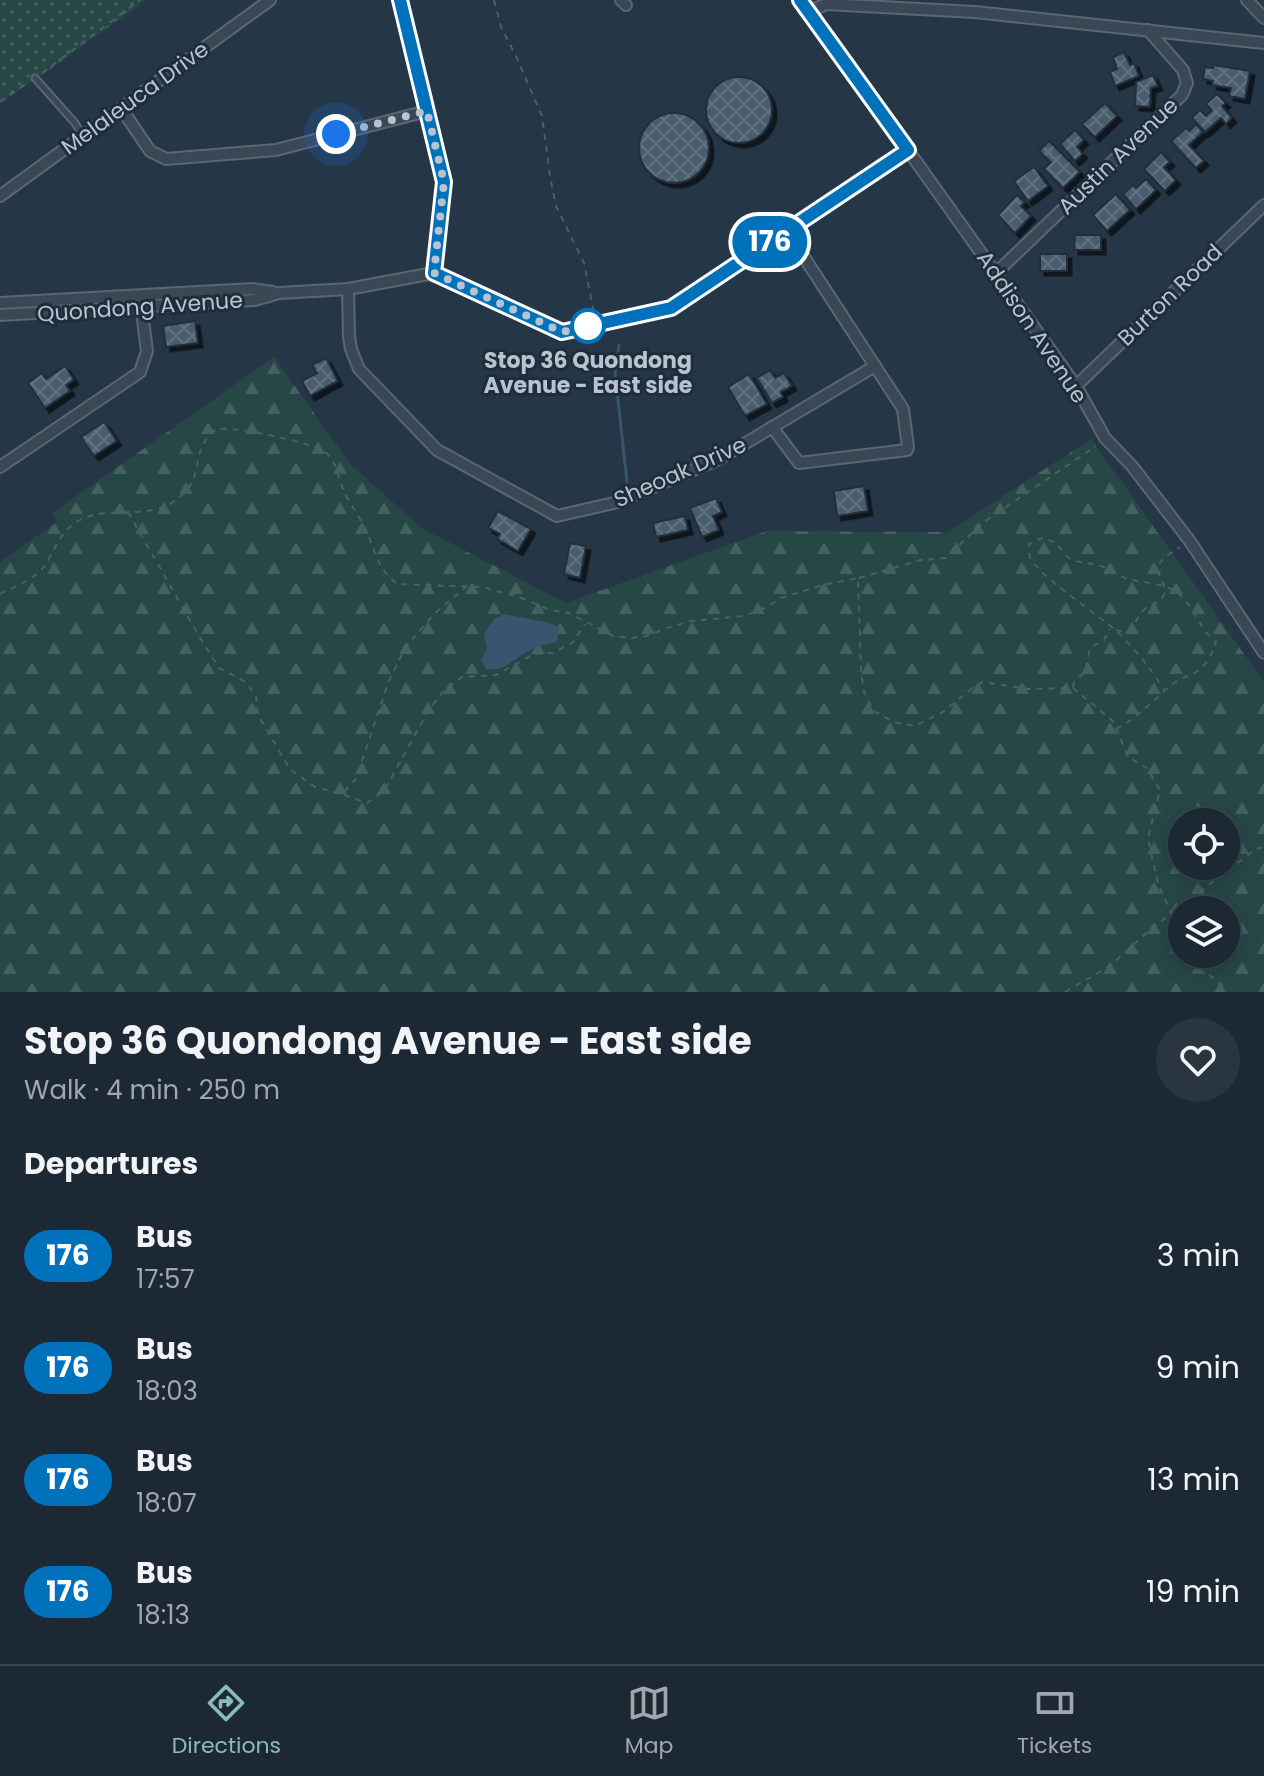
<!DOCTYPE html>
<html lang="en">
<head>
<meta charset="utf-8">
<style>
  :root { --surface:#1c2934; --page:#293540; --text:#f1f3f6; --muted:#a0a6ac; --line:#3a454f; --accent:#8bbbb9 }
  body { margin:0; font-family:Poppins,sans-serif; background:var(--page); color:var(--text); height:100vh; display:flex; flex-direction:column; font-size:30px; white-space:nowrap }
  * { box-sizing:border-box; margin:0 }
  p { font-size:26px; color:var(--muted) }
  .icon { flex:none; width:44px; height:44px; fill:none; stroke:currentColor; stroke-width:2; stroke-linecap:round; stroke-linejoin:round }
  .map { position:relative; height:992px; overflow:hidden }
  .details { display:flex; flex-direction:column; background:var(--surface); flex:1 }
  .details>* { flex:none }
  .badge { padding:0 16px; border-radius:26px; font-size:28px; line-height:52px }
  .tools { position:absolute; left:1168px; top:808px; display:grid; gap:16px }
  .tools a { display:grid; place-items:center; width:72px; height:72px; border-radius:50%; background:var(--surface); box-shadow:0 4px 20px #0003,0 0 0 2px var(--line); font-size:40px }
  .you { position:absolute; width:40px; height:40px; margin:-20px; border:6px solid #fff; border-radius:50%; background:#1a73e8; box-shadow:0 0 0 12px #1a73e833 }
  .map>.badge { position:absolute; translate:-50% -50%; box-shadow:0 0 0 4px #fff }
  h2 { padding:0 24px; font-size:30px; line-height:72px }
  .round { display:grid; place-items:center; flex:none; width:84px; height:84px; border-radius:42px; background:var(--page) }
  .overview { display:flex; align-items:center; justify-content:space-between; height:136px; padding:0 24px }
  h1 { font-size:38px; font-weight:700; line-height:60px }
  ul { padding:0; list-style:none }
  li { display:flex; align-items:center; gap:24px; height:112px; padding:0 24px }
  li div { flex:1 }
  li b { display:block; font-size:30px }
  li em { font-style:normal }
  li .badge { min-width:88px; font-weight:700; text-align:center }
  .menu { display:flex; justify-content:space-around; align-items:center; height:112px; border-top:2px solid var(--line); background:var(--surface); font-size:22px; color:var(--muted) }
  .menu a { display:grid; justify-items:center; gap:4px }
  .menu .active { color:var(--accent) }
  .map>svg:first-child { display:block }
</style>
</head>
<body>
<div class="map">
<svg width="1264" height="992" viewBox="0 0 1264 992">
  <defs>
    <pattern id="forest-firs" width="22" height="20" patternUnits="userSpaceOnUse" patternTransform="scale(2)"><rect width="22" height="20" fill="#274747"/><path d="M5 1l3.5 6h-7zM16 11l3.5 6h-7z" fill="#446060"/></pattern>
    <pattern id="park-dots" width="8" height="8" patternUnits="userSpaceOnUse" patternTransform="scale(2)"><rect width="8" height="8" fill="#274747"/><path d="M2 2h.1M6 6h.1" fill="none" stroke="#446060" stroke-width="1.8" stroke-linecap="round"/></pattern>
    <pattern id="building-cross-hatch" width="8" height="8" patternUnits="userSpaceOnUse" patternTransform="scale(2)"><rect width="8" height="8" fill="#495d6d"/><path d="M0 0l8 8M0 8l8-8" fill="none" stroke="#617381"/></pattern>
    <filter id="shadow"><feDropShadow dx="4.5" dy="4.5" stdDeviation="0" flood-color="#0009"/></filter>
  </defs>
  <rect width="100%" height="100%" fill="#253746"/>
  <path fill="url(#forest-firs)" fill-rule="evenodd" d="M274,357L351,465L423,529L566,603L767,531L948,532L1091,439L1264,682V992H0V562L57,522L52,513ZM1182,822H1226V866H1182ZM1182,910H1226V954H1182Z"/>
  <path fill="url(#park-dots)" d="M0,0H146L51,69L0,103Z"/>
  <path fill="#37556e" d="M504,614L550,623L559,628L557,642C549,644 539,645 532,649C517,656 503,673 486,669L481,660L487,649L484,634L494,619Z"/>
  <g fill="none" stroke-linecap="round" stroke-linejoin="round">
    <path stroke="#37556e" stroke-width="3" d="M619,345L615,373L627,482"/>
  </g>
  <g fill="url(#building-cross-hatch)" stroke="#202f3d" stroke-width="2" filter="url(#shadow)">
    <path d="M1124,52L1130,65L1134,63L1139,76L1115,86L1110,72L1117,69L1113,57Z"/>
    <path d="M1213,65L1250,71L1245,99L1229,96L1231,88L1212,85L1213,81L1203,79L1205,67L1213,68Z"/>
    <path d="M1153,75L1158,86L1151,88L1150,107L1135,106L1136,82Z"/>
    <circle cx="739" cy="110" r="33"/>
    <path d="M1217,94L1226,103L1222,106L1232,118L1226,124L1221,118L1205,132L1192,118L1200,110L1206,116L1212,110L1206,104Z"/>
    <path d="M1105,103L1117,116L1095,137L1082,124Z"/>
    <circle cx="674" cy="148" r="35"/>
    <path d="M1196,124L1203,132L1189,145L1204,161L1196,168L1171,141L1186,128L1189,131Z"/>
    <path d="M1075,130L1084,140L1077,147L1083,154L1075,161L1060,144Z"/>
    <path d="M1049,141L1080,172L1063,188L1044,169L1051,162L1039,151Z"/>
    <path d="M1161,152L1170,162L1164,167L1176,180L1165,191L1144,169Z"/>
    <path d="M1034,167L1048,186L1028,201L1014,181Z"/>
    <path d="M1146,179L1156,190L1136,209L1123,194L1133,185L1136,188Z"/>
    <path d="M1116,194L1130,210L1107,231L1093,215Z"/>
    <path d="M1017,195L1025,202L1021,206L1031,216L1015,233L998,215Z"/>
    <path d="M1075,235H1101V250H1074Z"/>
    <rect x="1040" y="254" width="27" height="17"/>
    <path d="M195,321L198,343L166,347L163,326Z"/>
    <path d="M326,358L338,381L310,396L302,381L317,373L312,365Z"/>
    <path d="M65,366L74,380L66,385L70,391L45,408L28,383L42,373L46,379Z"/>
    <path d="M770,370L775,378L784,373L792,386L781,392L783,397L772,403L757,378Z"/>
    <path d="M749,374L767,404L745,416L728,387Z"/>
    <path d="M104,422L117,441L94,456L81,437Z"/>
    <path d="M864,486L868,511L837,516L834,491Z"/>
    <path d="M716,498L722,512L713,516L719,530L702,537L690,508Z"/>
    <path d="M498,511L531,529L518,551L497,539L500,534L488,528Z"/>
    <path d="M685,516L688,530L656,537L653,523Z"/>
    <path d="M570,543L586,546L580,578L564,574Z"/>
  </g>
  <g fill="none" stroke-linecap="round" stroke-linejoin="round">
    <defs>
      <path id="service" d="M35,78L75,123L82,135"/>
      <g id="minor">
        <path d="M400,0L444,182L434,273"/>
        <path d="M621,0L626,5"/>
        <path d="M801,0L1076,386L1105,438L1132,466L1189,540L1264,653"/>
        <path d="M1247,0L1264,18"/>
        <path d="M808,12L826,4L975,12L1264,43"/>
        <path d="M121,108L150,151L166,159L276,150L427,111"/>
        <path d="M0,196L270,0"/>
        <path d="M996,273L1182,95L1187,83L1183,70L1148,30"/>
        <path d="M348,289L349,337L351,349L359,369L437,450L557,516L618,502L719,459L875,366"/>
        <path d="M0,303L252,289L273,292"/>
        <path d="M0,315L255,300L279,293L348,289L434,273L562,332L671,308L908,150"/>
        <path d="M1076,386L1264,205"/>
        <path d="M772,427L799,463L907,450L908,447L903,409L787,231"/>
        <path d="M0,467L140,372L147,351L141,305"/>
      </g>
    </defs>
    <use href="#service" stroke="#596673" stroke-width="9"/>
    <use href="#minor" stroke="#596673" stroke-width="14"/>
    <g stroke="#466363" stroke-width="2" stroke-dasharray="6 6" stroke-linecap="butt">
      <path d="M494,0L501,27L516,56L542,116L550,176L556,206L584,263L594,313"/>
      <path d="M42,73L140,0"/>
      <path d="M0,102L26,84"/>
      <path d="M128,512L199,636L219,668L246,682L256,696L258,715L290,769L315,787L342,794L356,779L388,683L405,648L434,614L466,587"/>
      <path d="M859,578L921,560L946,558L981,524L1096,446"/>
      <path d="M0,594C14,587 31,581 42,569C54,553 60,531 78,521C105,505 146,520 173,502C206,481 190,458 209,435C211,432 215,429 219,429C234,426 314,443 325,452C336,461 337,473 341,484C347,501 360,516 367,533C378,556 376,567 397,584L482,587L519,597L550,610L569,613L613,636L631,638L646,636L667,628L691,621L744,616L765,608L781,598L823,585L858,578L861,672L864,692L874,711L893,722L915,726L943,712L975,686L983,682L1028,689L1073,688L1113,721L1128,757L1147,768L1160,790L1148,838L1158,884L1171,913"/>
      <path d="M1116,630C1134,637 1134,619 1144,610C1150,603 1161,604 1164,594C1168,583 1153,573 1160,563C1163,558 1174,551 1180,547"/>
      <path d="M1073,687L1074,682L1085,672L1090,648L1104,640L1110,629"/>
      <path d="M1116,729C1141,716 1155,697 1177,681C1185,676 1194,675 1200,669C1209,661 1213,653 1216,642C1199,629 1195,607 1178,593C1164,582 1142,584 1125,578C1116,574 1107,567 1097,565C1075,560 1070,565 1057,543L1042,538L1029,544C1029,548 1029,553 1030,557C1036,574 1097,614 1114,629C1134,647 1150,668 1165,691"/>
      <path d="M344,795L367,803L384,791L428,711L445,689L462,677L496,675L534,654L553,653L572,643L585,624"/>
      <path d="M1189,910L1192,900"/>
      <path d="M1226,920H1228L1229,931L1226,937"/>
      <path d="M1219,954L1208,974L1224,987L1222,992"/>
      <path d="M1065,992L1110,966L1151,929L1256,849L1264,847"/>
    </g>
    <use href="#service" stroke="#3a4856" stroke-width="5"/>
    <use href="#minor" stroke="#3a4856" stroke-width="10"/>
  </g>
  <g fill="none" stroke-linecap="round" stroke-linejoin="round">
    <defs>
      <path id="line" d="M400,0L444,182L434,273L562,332L671,308L908,150L800,0"/>
    </defs>
    <use href="#line" stroke="#fff" stroke-width="18"/>
    <use href="#line" stroke="#0072bc" stroke-width="12"/>
    <path stroke="#b8c3cf" stroke-width="8" stroke-dasharray="0 14.4" d="M336,134L427,111L444,182L434,273L562,332L588,326"/>
  </g>
  <circle fill="#fff" stroke="#0072bc" stroke-width="4" cx="588" cy="326" r="16"/>
  <g text-anchor="middle" dominant-baseline="central" stroke-width="6" stroke-linejoin="round" paint-order="stroke">
    <g font-size="22" fill="#b8c3cf" stroke="#1e2d3b">
      <text transform="translate(135 98) rotate(-36)">Melaleuca Drive</text>
      <text transform="translate(1118 156) rotate(-44)">Austin Avenue</text>
      <text transform="translate(1170 295) rotate(-44)">Burton Road</text>
      <text transform="translate(140 307) rotate(-4)">Quondong Avenue</text>
      <text transform="translate(1032 327) rotate(56)">Addison Avenue</text>
      <text transform="translate(680 472) rotate(-24)">Sheoak Drive</text>
    </g>
    <g font-size="22" font-weight="bold" fill="#b8c3cf" stroke="#1e2d3b">
      <text x="588" y="360">Stop 36 Quondong<tspan x="588" dy="25">Avenue - East side</tspan></text>
    </g>
  </g>
</svg>
<div class="tools">
<a><svg class="icon" aria-label="locate" viewBox="0 0 24 24"><circle cx="12" cy="12" r="6"/><path d="M12 2v4M12 18v4M2 12h4M18 12h4"/></svg></a>
<a><svg class="icon" aria-label="layers" viewBox="0 0 24 24"><path d="M12 4l9 5-9 5-9-5zM3 14l9 5 9-5"/></svg></a>
</div>
<div class="you" style="left:336px;top:134px"></div>
<b class="badge" style="left:770px;top:242px;background:#0072bc;color:#fff">176</b>
</div>
<section class="details">
<div class="overview"><div><h1>Stop 36 Quondong Avenue - East side</h1><p>Walk · 4 min · 250 m</p></div><a class="round"><svg class="icon" aria-label="heart" viewBox="0 0 24 24"><path d="M12 20l-8-8c-3-5 5-10 8-4 3-6 11-1 8 4z"/></svg></a></div>
<h2>Departures</h2>
<ul>
<li><span class="badge" style="background:#0072bc;color:#fff">176</span><div><b>Bus</b><p>17:57</p></div><em>3 min</em></li>
<li><span class="badge" style="background:#0072bc;color:#fff">176</span><div><b>Bus</b><p>18:03</p></div><em>9 min</em></li>
<li><span class="badge" style="background:#0072bc;color:#fff">176</span><div><b>Bus</b><p>18:07</p></div><em>13 min</em></li>
<li><span class="badge" style="background:#0072bc;color:#fff">176</span><div><b>Bus</b><p>18:13</p></div><em>19 min</em></li>
</ul>
</section>
<nav class="menu">
<a class="active"><svg class="icon" aria-label="directions" viewBox="0 0 24 24"><path d="M12 3l9 9-9 9-9-9zM9 14v-3h6M13 9l2 2-2 2"/></svg>Directions</a>
<a><svg class="icon" aria-label="map" viewBox="0 0 24 24"><path d="M3 6l6-2 6 2 6-2v14l-6 2-6-2-6 2zM9 4v14M15 6v14"/></svg>Map</a>
<a><svg class="icon" aria-label="tickets" viewBox="0 0 24 24"><path d="M3 7h18v10H3zM15 7v10"/></svg>Tickets</a>
</nav>
</body>
</html>
